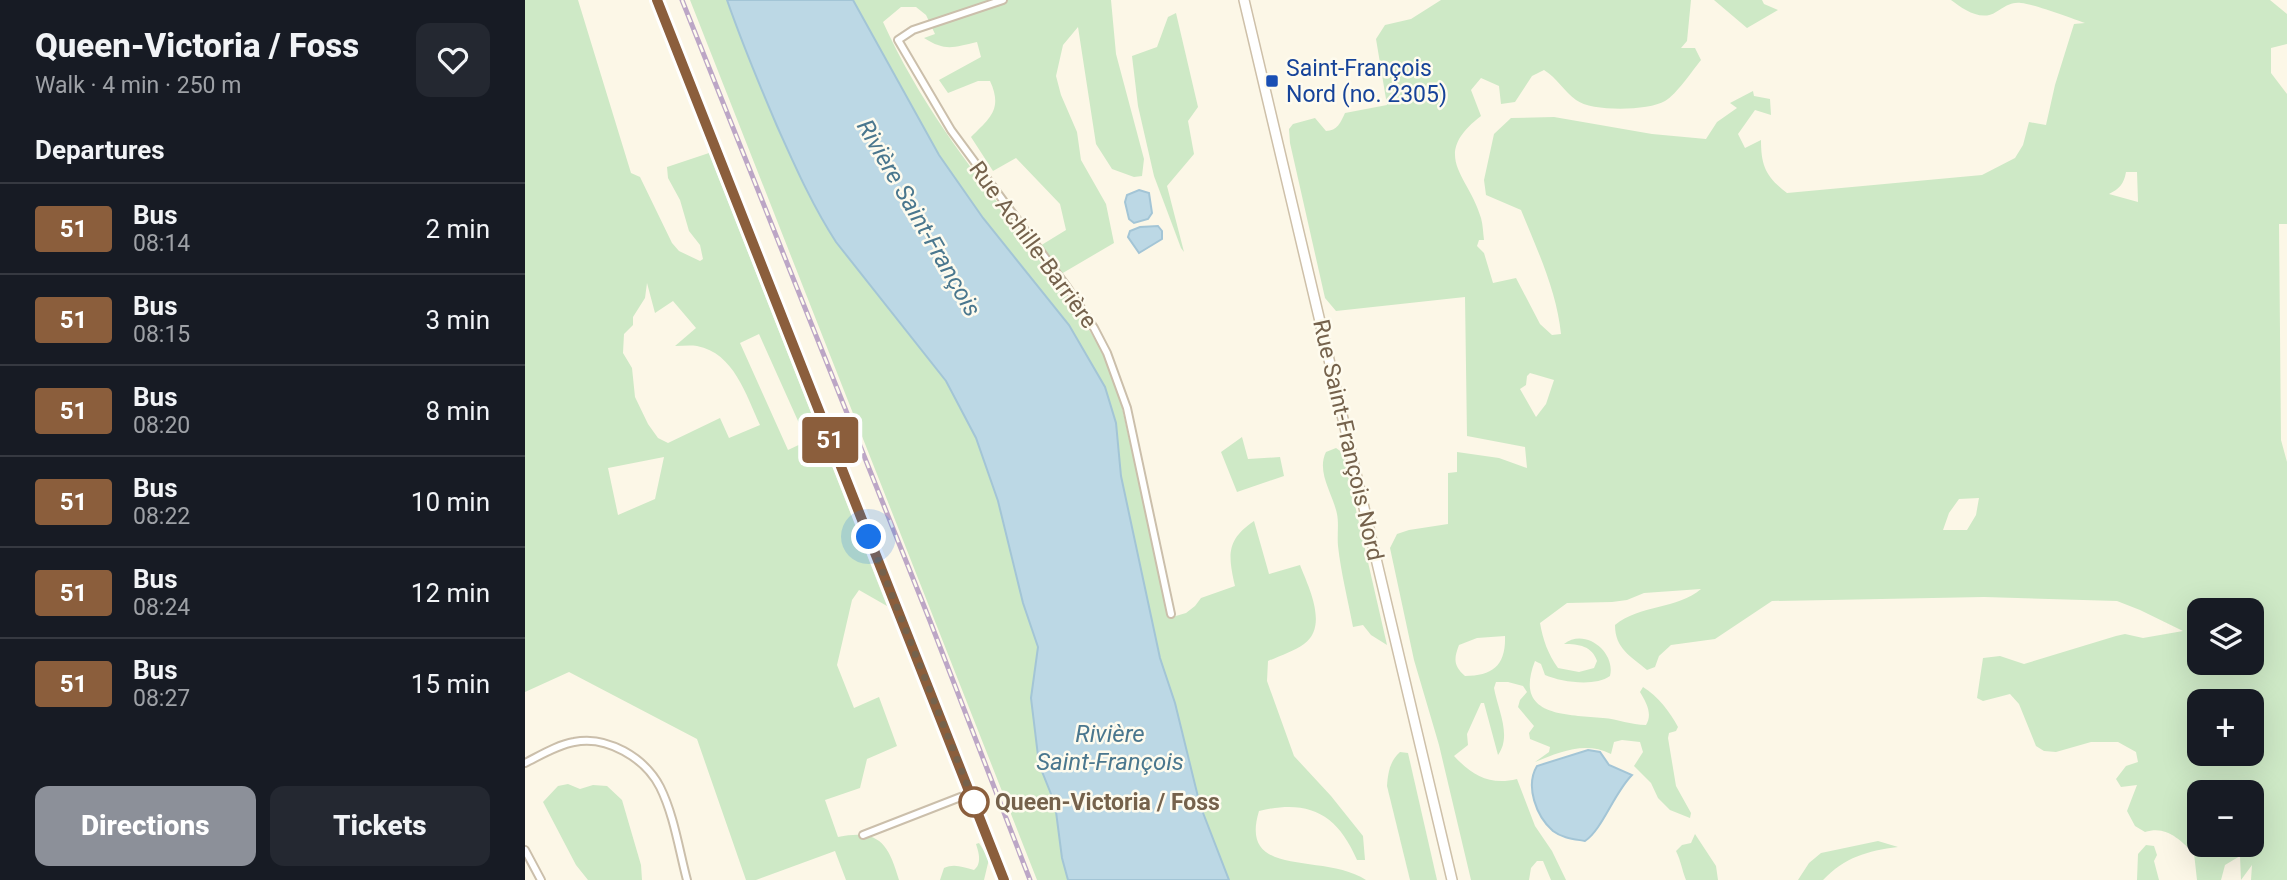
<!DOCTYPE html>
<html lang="en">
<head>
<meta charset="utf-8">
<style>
  :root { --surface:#171b24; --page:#242831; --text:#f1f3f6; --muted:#9ea1a6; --line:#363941; --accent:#8c9099 }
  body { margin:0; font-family:Roboto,sans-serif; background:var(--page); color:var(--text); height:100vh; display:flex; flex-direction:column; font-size:26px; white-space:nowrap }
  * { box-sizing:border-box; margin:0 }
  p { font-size:23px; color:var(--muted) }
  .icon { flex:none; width:38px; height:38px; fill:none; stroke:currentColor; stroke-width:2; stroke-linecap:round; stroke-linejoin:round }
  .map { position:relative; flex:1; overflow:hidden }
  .sheet { display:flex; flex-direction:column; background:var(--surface); width:525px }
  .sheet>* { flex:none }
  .badge { padding:0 14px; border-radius:5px; font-size:24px; line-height:46px }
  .tools { position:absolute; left:1662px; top:598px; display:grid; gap:14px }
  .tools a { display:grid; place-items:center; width:77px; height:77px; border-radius:14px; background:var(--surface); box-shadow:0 7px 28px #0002; font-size:35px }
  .you { position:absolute; width:35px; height:35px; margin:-18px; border:5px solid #fff; border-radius:50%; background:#1a73e8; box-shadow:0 0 0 10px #1a73e833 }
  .map>.badge { position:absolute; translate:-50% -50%; box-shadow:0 0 0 4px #fff }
  h2 { padding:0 35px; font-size:26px; line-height:63px }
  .round { display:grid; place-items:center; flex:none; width:74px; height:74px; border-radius:14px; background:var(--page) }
  .headline { display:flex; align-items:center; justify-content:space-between; height:119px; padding:0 35px }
  h1 { font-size:33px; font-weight:800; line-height:52px }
  .button { display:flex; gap:14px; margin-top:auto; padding:14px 35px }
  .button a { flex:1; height:80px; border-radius:14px; background:var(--accent); color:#fff; font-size:28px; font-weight:800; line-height:80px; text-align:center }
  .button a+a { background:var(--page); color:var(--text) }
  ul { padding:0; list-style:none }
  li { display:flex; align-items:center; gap:21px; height:91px; padding:0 35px; border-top:2px solid var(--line) }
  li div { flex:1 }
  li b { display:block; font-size:26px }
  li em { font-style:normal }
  li .badge { min-width:77px; font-weight:700; text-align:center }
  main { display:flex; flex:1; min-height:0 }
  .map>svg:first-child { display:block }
</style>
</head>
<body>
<main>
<section class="sheet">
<div class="headline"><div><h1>Queen-Victoria / Foss</h1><p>Walk · 4 min · 250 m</p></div><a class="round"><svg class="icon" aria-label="heart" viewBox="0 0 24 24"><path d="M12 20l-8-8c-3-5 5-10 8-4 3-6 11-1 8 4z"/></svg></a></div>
<h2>Departures</h2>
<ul>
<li><span class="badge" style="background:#8b5e3c;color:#fff">51</span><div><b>Bus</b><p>08:14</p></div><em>2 min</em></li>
<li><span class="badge" style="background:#8b5e3c;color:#fff">51</span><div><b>Bus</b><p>08:15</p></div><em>3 min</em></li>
<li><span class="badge" style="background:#8b5e3c;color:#fff">51</span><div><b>Bus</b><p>08:20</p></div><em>8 min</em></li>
<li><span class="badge" style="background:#8b5e3c;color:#fff">51</span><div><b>Bus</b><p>08:22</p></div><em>10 min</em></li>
<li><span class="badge" style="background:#8b5e3c;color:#fff">51</span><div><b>Bus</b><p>08:24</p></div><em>12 min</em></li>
<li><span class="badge" style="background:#8b5e3c;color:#fff">51</span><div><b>Bus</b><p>08:27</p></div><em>15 min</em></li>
</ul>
<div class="button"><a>Directions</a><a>Tickets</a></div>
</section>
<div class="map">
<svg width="1762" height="880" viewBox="0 0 1762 880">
  <rect width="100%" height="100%" fill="#fcf7e7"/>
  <g fill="#cee9c6" fill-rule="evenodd">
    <path d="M0,0H53L106,173L115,177L147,243L154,251L175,261L178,259L175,245L164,231L155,200L143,178L142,167L184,153L362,606L334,590L327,600L312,665L329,708L354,697L372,746L342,759L335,788L300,800L313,837C354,829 363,843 374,880H321L310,851L231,880H221L172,739L44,672L0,692ZM122,283L130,313L148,301L171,328L150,346C157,346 165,345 172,346C209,353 221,395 235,425L204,438L195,418L143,443L133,438L123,424L110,397L107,368L98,353L99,334L108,325V317L120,298ZM234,334L282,441L263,450L215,343ZM139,457L130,499L93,515L83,468Z"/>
    <path d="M165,0H202C217,43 234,84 252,126C270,166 287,205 311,242L421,381L451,438L473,501L498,603L513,647L506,698L514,764L530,804L537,858L543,880H512Z"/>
    <path d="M328,0H586L591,54L619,159L617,176L609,177L587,169L571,144L553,27L538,45L531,76L536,95L552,132L556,160L581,204L589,243L531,277L576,349L594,394L644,618L661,613L670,606L676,598L710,586C703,555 701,540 729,521L744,574L775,565C783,586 804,626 779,644C769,651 755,656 743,661L742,681L769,756L806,796L838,836L840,860H832C812,813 783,799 734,811C713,880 798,852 841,880H704L675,805L650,703L635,658L596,476L591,423L580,387L544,325L458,218L414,155ZM376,7H391L401,15L410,34L399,38C421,52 429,47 452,42L456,57L414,80L423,93L453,81H465C478,109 465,118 446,137L468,171L491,158L535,204L541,230L510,249C452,178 396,106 358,22Z"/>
    <path d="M916,0H1166L1162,41L1156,48H1170L1176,60C1167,71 1152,94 1140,101C1123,111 1067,112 1051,100C1039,91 1032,78 1019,70L1007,76L990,102L976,104L974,86L956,78L946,90L956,116C904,156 944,175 956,218C958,225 958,233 959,240H954L952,246L959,253L968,283L991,278L1015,324L1027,335L1036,334C1032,292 1012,249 996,210L961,195L959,180L969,134L986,118L1029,117L1127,134L1181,139L1192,122L1212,108L1205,103L1228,91L1229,96L1245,99L1246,115L1230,110L1213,134L1220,148L1236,140C1236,166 1241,177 1262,193L1457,175L1490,158L1498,145L1504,122L1521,125L1530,85L1549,24L1560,23C1546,18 1509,4 1496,3C1485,2 1480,7 1471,12C1456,22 1438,9 1426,0H1745L1762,14V44L1746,48V73L1762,94V224H1754L1756,440L1762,462V880H1726L1727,865L1716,880L1715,856L1700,865L1696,880H1672L1669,853C1654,839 1641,825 1620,832L1610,826L1602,811L1612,785L1596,787L1591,779L1601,766L1613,762L1611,752L1593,742H1566L1531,752L1519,751L1511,746L1494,704L1485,694L1458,701L1452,698L1458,658L1475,656L1499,664L1591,636L1600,634L1618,638L1658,631L1615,610L1592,601L1459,597L1247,601L1190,639L1146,645L1134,656L1130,667L1122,670C1106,656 1090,649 1090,625C1114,605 1153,609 1176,589L1119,593L1102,600L1087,602L1042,603L1015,623C1018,640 1023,654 1033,668L1054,672L1069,668L1072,661C1067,646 1054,644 1039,644C1060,627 1091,652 1085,676C1070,687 1036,682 1020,675L1016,664L1010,661C988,717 1040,714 1078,718C1093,719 1106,725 1121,725C1128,714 1121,702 1115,692L1118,687C1133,696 1145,712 1153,727L1151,731L1144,733L1143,738L1151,786L1166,813L1165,818L1145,810L1133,798L1126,783L1109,766L1118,752L1115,742L1097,740L1089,742L1086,754C1060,741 1035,752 1010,762L1024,752L1025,747L1005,739L1004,733L1009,726L993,707L995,700L1002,692L998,686L983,682H971L969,688C973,710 987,736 973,755L959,703H956L942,734L943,745L929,756C947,775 965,786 992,779L1010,826L1027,851L1041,880H1026L1018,861H1012L1006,868L1004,880H946L914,745L889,660L865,548L872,534L884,530L923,524V473L932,472V452L974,458L1002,468L1000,447L942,436L940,297L811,311L800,298L765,143L764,129L768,124L790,118L801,131C812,131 816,122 820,113L862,105L851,39L860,25L886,19ZM1601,172H1612L1613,202L1584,194C1594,189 1599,184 1601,172ZM1005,373L1029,380L1021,404L1011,417L995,389L1001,385L1002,376ZM1454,498L1451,515L1442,530H1418L1424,513L1434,499ZM1675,611H1727V663H1675ZM980,636C981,665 968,676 940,676C928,666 929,658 934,645L952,638ZM1675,702H1727V754H1675ZM1675,793H1727V845H1675Z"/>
    <path d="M1189,0H1237L1239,4L1253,10L1222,28Z"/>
    <path d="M651,13L673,107L663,121L669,154L642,186L659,252L656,248L629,176L613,106L607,56L632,47L643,17Z"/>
    <path d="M717,437L723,459L755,457L759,476L712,492L696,452Z"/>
    <path d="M811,448L818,453L862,645L846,635L838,625L828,627C823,600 816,573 813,546C812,535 814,524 812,514C808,494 791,472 801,452Z"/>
    <path d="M875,752L883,753L912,880H885L862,786C863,772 865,761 875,752Z"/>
    <path d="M43,784L55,789L68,785L82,786L97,800L116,865L117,880H63L51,865L18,802L33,786Z"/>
    <path d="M1170,834L1191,866L1193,880H1161C1157,870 1156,861 1151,851L1157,845L1166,843Z"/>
    <path d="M1353,841L1373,847C1342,851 1320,857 1298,880H1273L1284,863L1296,853Z"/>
    <path d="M454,843L464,859L459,880H415L419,868C429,863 438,867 449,870C457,864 454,853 451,844Z"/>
    <path d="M1621,845L1629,846L1632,855L1629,861L1634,880H1612L1613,854Z"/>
  </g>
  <g fill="#bcd8e5" stroke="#a3c5d6" stroke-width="2">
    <path d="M202,0H328L414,155L458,218L544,325L580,387L591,423L596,476L635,658L650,703L675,805L704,880H543L537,858L530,804L514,764L506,698L513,647L498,603L473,501L451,438L421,381L311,242C287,205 270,166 252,126C234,84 217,43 202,0Z"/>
    <path d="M614,190L624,193L627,213L623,219L609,223L604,219L600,202L602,195Z"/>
    <path d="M633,226L637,231V239L614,253L603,237L605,231L615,227Z"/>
    <path d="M1063,750L1075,752L1084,765L1107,775C1089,793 1077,830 1060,841C1049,839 1037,838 1028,831C1011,816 1000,786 1012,766Z"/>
  </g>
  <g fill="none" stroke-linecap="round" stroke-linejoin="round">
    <defs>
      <g id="street">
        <path d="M478,0L388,30L373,40L426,130L542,287L569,328L582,353L602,408L646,614"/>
        <path d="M0,763C16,755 32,745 49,742C82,735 120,758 135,787C149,815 154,850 162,880"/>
        <path d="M338,835L446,793"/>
        <path d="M0,850L16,880"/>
      </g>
      <path id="secondary" d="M719,0L927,880"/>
      <path id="primary" d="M132,0L479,880"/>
    </defs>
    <use href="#street" stroke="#cbbfab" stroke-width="10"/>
    <use href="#secondary" stroke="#cec0a9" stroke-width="12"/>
    <use href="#primary" stroke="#dbd6d0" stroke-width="13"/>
    <use href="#street" stroke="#fff" stroke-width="6"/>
    <use href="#secondary" stroke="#fff" stroke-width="9"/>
    <use href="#primary" stroke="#f8e7a2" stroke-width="10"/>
    <defs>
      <path id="rail" d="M157,0L405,621L505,880"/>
    </defs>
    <use href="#rail" stroke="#bca6c6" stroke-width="5"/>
    <use href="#rail" stroke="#fefbee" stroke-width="2.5" stroke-dasharray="8" stroke-linecap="butt"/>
  </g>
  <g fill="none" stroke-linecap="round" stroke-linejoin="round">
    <defs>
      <path id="line" d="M132,0L479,880"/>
    </defs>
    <use href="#line" stroke="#fff" stroke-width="16"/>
    <use href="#line" stroke="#8b5e3c" stroke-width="10"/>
    <path stroke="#75624c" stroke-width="7" stroke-dasharray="0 12.6" d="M344,537L449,802"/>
  </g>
  <rect fill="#1a4fb4" stroke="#fefbee" stroke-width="2.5" x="740" y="74" width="14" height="14" rx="3.5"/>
  <circle fill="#fff" stroke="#8b5e3c" stroke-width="3.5" cx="449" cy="802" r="14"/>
  <g text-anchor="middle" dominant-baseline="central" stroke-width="5" stroke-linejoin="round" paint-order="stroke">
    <g font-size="23" fill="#164399" stroke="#fefbee" text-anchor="start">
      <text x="761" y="68">Saint-François<tspan x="761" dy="26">Nord (no. 2305)</tspan></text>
    </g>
    <g font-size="23" fill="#75624c" stroke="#fefbee">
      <text transform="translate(508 245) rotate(54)">Rue Achille-Barrière</text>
      <text transform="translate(823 440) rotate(77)">Rue Saint-François Nord</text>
    </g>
    <g font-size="23" font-weight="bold" fill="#75624c" stroke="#fefbee" text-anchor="start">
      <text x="470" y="802">Queen-Victoria / Foss</text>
    </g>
    <g font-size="24" font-style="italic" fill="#4a778e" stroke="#fefbee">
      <text transform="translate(394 218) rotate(60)">Rivière Saint-François</text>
      <text x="585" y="734">Rivière<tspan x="585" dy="28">Saint-François</tspan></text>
    </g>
  </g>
</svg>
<div class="tools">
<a><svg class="icon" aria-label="layers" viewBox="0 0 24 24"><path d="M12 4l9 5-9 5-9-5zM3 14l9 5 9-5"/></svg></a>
<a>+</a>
<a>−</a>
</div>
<div class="you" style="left:344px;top:537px"></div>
<b class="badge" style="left:305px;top:440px;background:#8b5e3c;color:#fff">51</b>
</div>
</main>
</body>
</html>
